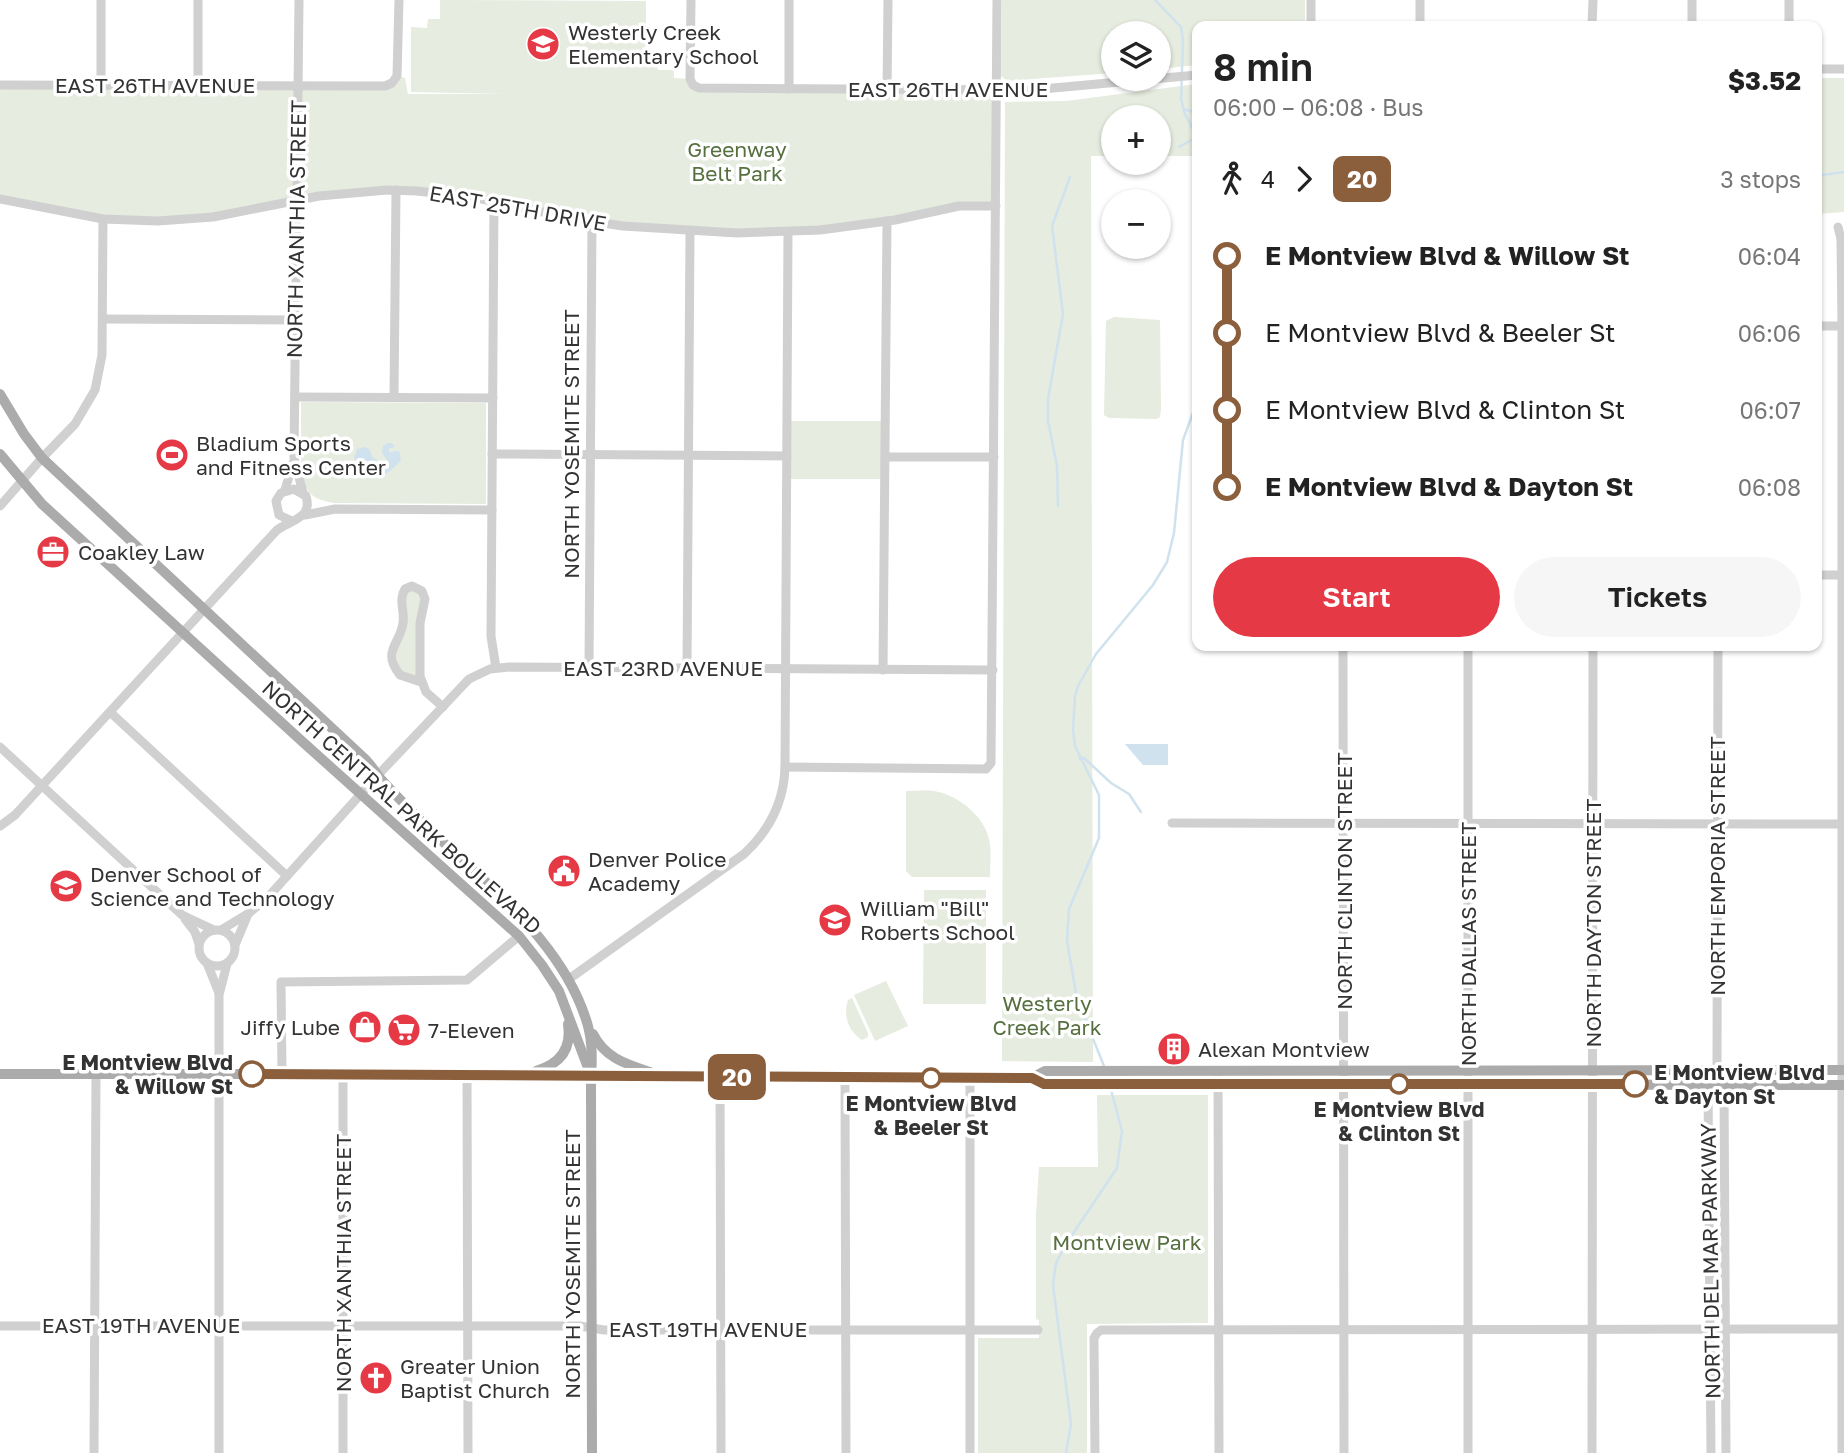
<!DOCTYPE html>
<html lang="en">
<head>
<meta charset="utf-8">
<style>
  :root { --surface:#fff; --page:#f6f6f6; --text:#222; --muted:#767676; --accent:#e63946 }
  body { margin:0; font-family:"Golos Text",sans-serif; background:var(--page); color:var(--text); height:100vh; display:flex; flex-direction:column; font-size:26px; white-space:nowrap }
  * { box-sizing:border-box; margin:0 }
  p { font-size:23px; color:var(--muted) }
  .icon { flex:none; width:38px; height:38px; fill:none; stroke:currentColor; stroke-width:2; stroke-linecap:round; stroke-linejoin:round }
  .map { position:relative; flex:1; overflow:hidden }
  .drawer { position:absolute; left:1192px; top:21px; width:630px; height:630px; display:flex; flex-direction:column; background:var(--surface); border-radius:14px; box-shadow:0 2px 5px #0004 }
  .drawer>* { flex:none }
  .badge { padding:0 14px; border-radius:10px; font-size:24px; line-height:46px }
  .controls { position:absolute; left:1101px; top:21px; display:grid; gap:14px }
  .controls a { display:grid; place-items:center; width:70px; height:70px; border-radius:50%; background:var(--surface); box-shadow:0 2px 5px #0004; font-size:35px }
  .map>.badge { position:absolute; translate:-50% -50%; box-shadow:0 0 0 4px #fff }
  .legs { display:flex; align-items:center; gap:10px; height:77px; padding:0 21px; font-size:23px }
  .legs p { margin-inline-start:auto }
  .headline { display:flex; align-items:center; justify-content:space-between; height:119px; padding:0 21px }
  h1 { font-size:38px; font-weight:600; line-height:52px }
  .button { display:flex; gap:14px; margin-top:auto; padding:14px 21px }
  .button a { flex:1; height:80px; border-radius:42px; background:var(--accent); color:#fff; font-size:28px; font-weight:600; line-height:80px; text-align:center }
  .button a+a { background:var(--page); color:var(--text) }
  ul { padding:0 21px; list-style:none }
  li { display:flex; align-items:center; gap:24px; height:77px; font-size:26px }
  li i { display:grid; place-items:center; width:10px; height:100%; margin:0 9px; background:currentColor }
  li i::after { content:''; width:18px; height:18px; margin:-9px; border:5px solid; border-radius:50%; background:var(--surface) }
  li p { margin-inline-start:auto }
  li:first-child i { background:linear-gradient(#0000 50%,currentColor 0) }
  li:last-child i { background:linear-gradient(currentColor 50%,#0000 0) }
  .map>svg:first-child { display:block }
</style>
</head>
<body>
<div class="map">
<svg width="1844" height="1453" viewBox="0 0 1844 1453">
  <rect width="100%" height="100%" fill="#fff"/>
  <g fill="#e6ecdf">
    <path d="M440,0L646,1V60H658V70H674V78L690,79L693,85L997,90L996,206H966L820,230H655L452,194L345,193L236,214L127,221L0,199V85L384,86L397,76L405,78L408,94H506L411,92V27L427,28L428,19H440Z"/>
    <path d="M1002,0H1305V26H1197V65L1159,69L1158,33H1113V73L1007,81L1001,76Z"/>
    <path d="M1817,78H1844V212L1817,214Z"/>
    <path d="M1197,84V156H1159L1158,117H1113V156H1091L1093,1062L1002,1061L1005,102L1066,101Z"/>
    <path d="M1114,317L1160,320L1161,409L1160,417L1157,419L1109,418L1104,415L1106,321Z"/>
    <path d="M301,402L486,403V504L334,503C298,498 301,476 301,446C301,431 301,417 301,402Z"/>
    <rect x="787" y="421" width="98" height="58"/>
    <path d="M410,589L422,595L416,677C389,675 397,645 399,626C401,612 401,600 410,589Z"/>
    <path d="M906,791C915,791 925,790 934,791C959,795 987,818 990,844C991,855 990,866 990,877H912L906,871Z"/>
    <path d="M924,890H986V1004H923Z"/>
    <path d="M886,981L908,1026L875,1041L854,995Z"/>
    <path d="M852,998L868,1033V1037L862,1040C848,1031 843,1016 848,1000Z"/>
    <path d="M1097,1095H1208V1323L1087,1324V1453H978V1338H1039V1320L1036,1319V1215L1039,1167H1098Z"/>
  </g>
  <g fill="#cfe2ee">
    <path d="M388,443H392L395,447L389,448V452L399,451L401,460C383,481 369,484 354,458L357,449L364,447L369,449L373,458L381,463L387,460L382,453L383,446Z"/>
    <path d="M1125,744H1168V765H1143Z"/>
  </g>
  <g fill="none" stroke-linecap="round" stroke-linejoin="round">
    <g stroke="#cfe2ee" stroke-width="2.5">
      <path d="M1155,0L1181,27L1183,40L1181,99L1185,114L1197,137"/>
      <path d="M1183,109L1197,113"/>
      <path d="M1179,147L1197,137"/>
      <path d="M1816,176L1844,172"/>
      <path d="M1058,506L1057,466L1048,421V399L1063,314L1052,226L1070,177"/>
      <path d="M1080,759L1084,758L1111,783L1129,794L1141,812"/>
      <path d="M1104,1066L1077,999L1067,941L1069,909L1099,838V795L1075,746L1073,730L1075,696L1078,686L1096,654L1153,585L1167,562L1174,533L1183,440L1197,402"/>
      <path d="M1066,1453L1071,1424L1053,1285L1056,1263L1068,1241L1117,1168L1122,1131L1110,1086"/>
    </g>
    <g stroke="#d0d0d0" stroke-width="9">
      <path d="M299,0L294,458L303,493"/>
      <path d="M691,0L690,79L693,85L699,88L1031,90L1197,75"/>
      <path d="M1311,0V26"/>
      <path d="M1420,0V26"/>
      <path d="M1592,26L1593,0"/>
      <path d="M1692,26V0"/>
      <path d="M1789,26V0"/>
      <path d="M1816,69H1844"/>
      <path d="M0,85L385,86L392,83L397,76L399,0"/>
      <path d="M101,85V0"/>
      <path d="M198,86V0"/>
      <path d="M789,89V0"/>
      <path d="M887,90L888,0"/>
      <path d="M0,199L103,219L158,221L213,217L319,196L387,190L417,191L477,198L575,219L623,226L737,233L820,230L895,220L959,206H996"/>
      <path d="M494,201L491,636L496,668"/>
      <path d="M1838,227L1841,239L1842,326V1453"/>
      <path d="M103,319L296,320"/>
      <path d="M1816,326H1844"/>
      <path d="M295,397L493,398"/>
      <path d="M394,397L396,190"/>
      <path d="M492,454L787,456"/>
      <path d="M885,457H994"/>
      <path d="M285,490L293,463"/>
      <path d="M0,506L42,458L75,424L95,390L102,355L103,219"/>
      <path d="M305,515L335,509L492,510"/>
      <path d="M1816,575H1844"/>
      <path d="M1343,646L1344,1453"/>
      <path d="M1468,646V1453"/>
      <path d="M1718,646L1717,1071L1724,1085L1726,1453"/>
      <path d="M589,667L592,222"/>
      <path d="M687,668L690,232"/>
      <path d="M883,670L887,221"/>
      <path d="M421,682L400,675C381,651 400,645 403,623C405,611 398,600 405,589L412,586L422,591L425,599L420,623V676L426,692L443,707"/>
      <path d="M110,712L287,876"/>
      <path d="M0,747L182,915L214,930"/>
      <path d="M785,767L986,769L991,763L997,0"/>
      <path d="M1172,823L1844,824"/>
      <path d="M0,826L15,815L277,530C291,520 313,518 306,496L294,489L281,493L276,501L279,515L292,521"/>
      <path d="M185,919L195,932L199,944"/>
      <path d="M221,930L249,913L269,896L378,775L469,679L490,669L509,667L993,670"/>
      <circle cx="217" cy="948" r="18"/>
      <path d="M235,945L248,914"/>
      <path d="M207,963L219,993"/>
      <path d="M569,979L744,854C770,830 784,802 785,767L788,232"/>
      <path d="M1218,1071L1219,1453"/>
      <path d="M282,1074L281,982L467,980L519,936"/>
      <path d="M467,1074L468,1453"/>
      <path d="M720,1076L721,1453"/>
      <path d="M845,1078L846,1453"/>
      <path d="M970,1079V1453"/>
      <path d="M1710,1081L1708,1085L1711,1453"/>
      <path d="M0,1326H580L604,1330H1038"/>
      <path d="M94,1453L96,1074"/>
      <path d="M219,1453V995L227,964"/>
      <path d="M343,1453V1074"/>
      <path d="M1095,1453L1094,1338L1097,1333L1101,1330L1844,1329"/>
      <path d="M1592,1453L1593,646"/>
    </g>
    <g stroke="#ababab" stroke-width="10">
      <path d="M0,394L24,434L42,458L366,760C371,765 375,771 379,777C397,797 416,816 436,835C493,891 565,945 588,1026C594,1048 591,1068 591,1090L592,1453"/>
      <path d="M0,454L42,504L305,744L519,936L542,965L559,991L590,1073"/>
      <path d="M593,1034C605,1058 626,1064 650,1072"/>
      <path d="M536,1071C560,1064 572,1049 568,1024"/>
      <path d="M0,1074H541L970,1079L1032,1078L1045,1071L1844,1070"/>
      <path d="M1032,1078L1044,1084L1844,1085"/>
    </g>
  </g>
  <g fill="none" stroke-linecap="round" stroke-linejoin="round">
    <defs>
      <path id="line-1" d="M252,1074L1032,1078L1044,1084H1635"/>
    </defs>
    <use href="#line-1" stroke="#fff" stroke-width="16"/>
    <use href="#line-1" stroke="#8b5e3c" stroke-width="10"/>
  </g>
  <defs>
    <symbol id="school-disc" viewBox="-11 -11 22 22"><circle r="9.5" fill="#e63946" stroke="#fff"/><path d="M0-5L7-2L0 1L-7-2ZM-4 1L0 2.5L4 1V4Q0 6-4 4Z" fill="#fff"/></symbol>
    <symbol id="stadium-disc" viewBox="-11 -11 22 22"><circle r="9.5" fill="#e63946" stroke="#fff"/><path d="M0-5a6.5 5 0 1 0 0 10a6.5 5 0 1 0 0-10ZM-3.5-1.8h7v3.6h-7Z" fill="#fff"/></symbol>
    <symbol id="office-disc" viewBox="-11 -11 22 22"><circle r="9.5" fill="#e63946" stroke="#fff"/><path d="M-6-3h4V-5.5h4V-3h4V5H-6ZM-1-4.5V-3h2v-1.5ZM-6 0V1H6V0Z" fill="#fff"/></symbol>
    <symbol id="civic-disc" viewBox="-11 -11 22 22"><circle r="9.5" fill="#e63946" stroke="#fff"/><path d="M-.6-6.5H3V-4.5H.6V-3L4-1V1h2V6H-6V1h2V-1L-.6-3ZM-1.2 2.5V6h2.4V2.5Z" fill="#fff"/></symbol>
    <symbol id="shop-disc" viewBox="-11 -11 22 22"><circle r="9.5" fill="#e63946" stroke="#fff"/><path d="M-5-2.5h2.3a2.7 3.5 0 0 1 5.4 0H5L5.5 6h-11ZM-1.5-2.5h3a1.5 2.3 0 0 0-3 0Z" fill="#fff"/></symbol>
    <symbol id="supermarket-disc" viewBox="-11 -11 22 22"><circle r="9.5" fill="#e63946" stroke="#fff"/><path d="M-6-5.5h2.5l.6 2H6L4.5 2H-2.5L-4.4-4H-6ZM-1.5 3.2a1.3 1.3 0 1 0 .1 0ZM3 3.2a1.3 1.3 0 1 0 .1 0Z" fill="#fff"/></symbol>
    <symbol id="building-disc" viewBox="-11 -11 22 22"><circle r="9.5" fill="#e63946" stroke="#fff"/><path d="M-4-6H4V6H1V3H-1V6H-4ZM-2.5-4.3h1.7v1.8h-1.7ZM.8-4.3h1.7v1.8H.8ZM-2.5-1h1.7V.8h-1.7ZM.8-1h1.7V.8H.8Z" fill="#fff"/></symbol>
    <symbol id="church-disc" viewBox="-11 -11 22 22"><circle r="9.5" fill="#e63946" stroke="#fff"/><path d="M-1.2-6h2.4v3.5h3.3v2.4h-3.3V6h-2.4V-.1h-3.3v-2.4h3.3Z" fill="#fff"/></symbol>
  </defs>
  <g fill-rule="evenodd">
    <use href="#school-disc" x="524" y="25" width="38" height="38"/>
    <use href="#stadium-disc" x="153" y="436" width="38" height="38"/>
    <use href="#office-disc" x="34" y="533" width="38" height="38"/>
    <use href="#civic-disc" x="545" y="852" width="38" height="38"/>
    <use href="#school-disc" x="47" y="867" width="38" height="38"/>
    <use href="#school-disc" x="816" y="901" width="38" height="38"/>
    <use href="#shop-disc" x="346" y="1008" width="38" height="38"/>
    <use href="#supermarket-disc" x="385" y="1011" width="38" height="38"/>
    <use href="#building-disc" x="1155" y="1030" width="38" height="38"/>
    <use href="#church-disc" x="357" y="1359" width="38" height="38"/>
  </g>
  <g fill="#fff" stroke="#8b5e3c" stroke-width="3.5">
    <circle cx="252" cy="1074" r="12"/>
    <circle cx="931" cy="1078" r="9"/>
    <circle cx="1399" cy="1084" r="9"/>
    <circle cx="1635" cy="1084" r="12"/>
  </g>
  <g text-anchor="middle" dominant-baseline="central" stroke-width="7" stroke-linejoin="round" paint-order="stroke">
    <g font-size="21" fill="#333" stroke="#fff" text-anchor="start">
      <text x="568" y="32">Westerly Creek<tspan x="568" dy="24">Elementary School</tspan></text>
      <text x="196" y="443">Bladium Sports<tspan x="196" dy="24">and Fitness Center</tspan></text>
      <text x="78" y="552">Coakley Law</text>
      <text x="588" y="859">Denver Police<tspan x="588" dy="24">Academy</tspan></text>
      <text x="90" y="874">Denver School of<tspan x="90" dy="24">Science and Technology</tspan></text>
      <text x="860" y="908">William "Bill"<tspan x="860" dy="24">Roberts School</tspan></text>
      <text x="340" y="1027" text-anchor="end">Jiffy Lube</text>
      <text x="428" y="1030">7-Eleven</text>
      <text x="1198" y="1049">Alexan Montview</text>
      <text x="400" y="1366">Greater Union<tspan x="400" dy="24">Baptist Church</tspan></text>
    </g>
    <g font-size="21" fill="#333" stroke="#fff">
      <text x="155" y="85">EAST 26TH AVENUE</text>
      <text x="948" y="89">EAST 26TH AVENUE</text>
      <text transform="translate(518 208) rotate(10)">EAST 25TH DRIVE</text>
      <text transform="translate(296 229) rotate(-89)">NORTH XANTHIA STREET</text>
      <text transform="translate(571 444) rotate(-90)">NORTH YOSEMITE STREET</text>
      <text x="663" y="668">EAST 23RD AVENUE</text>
      <text transform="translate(402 807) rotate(42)">NORTH CENTRAL PARK BOULEVARD</text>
      <text transform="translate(1717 866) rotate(-90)">NORTH EMPORIA STREET</text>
      <text transform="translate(1344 881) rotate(-90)">NORTH CLINTON STREET</text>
      <text transform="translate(1593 923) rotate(-90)">NORTH DAYTON STREET</text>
      <text transform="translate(1468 944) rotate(-90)">NORTH DALLAS STREET</text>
      <text transform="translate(1710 1261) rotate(-91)">NORTH DEL MAR PARKWAY</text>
      <text transform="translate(343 1263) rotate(-90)">NORTH XANTHIA STREET</text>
      <text transform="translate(572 1264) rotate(-90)">NORTH YOSEMITE STREET</text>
      <text x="141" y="1325">EAST 19TH AVENUE</text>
      <text x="708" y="1329">EAST 19TH AVENUE</text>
    </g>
    <g font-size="21" fill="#56703f" stroke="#fff">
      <text x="737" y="149">Greenway<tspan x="737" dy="24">Belt Park</tspan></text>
      <text x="1047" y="1003">Westerly<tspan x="1047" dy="24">Creek Park</tspan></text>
      <text x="1127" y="1242">Montview Park</text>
    </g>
    <g font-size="21" font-weight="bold" fill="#333" stroke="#fff">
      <text x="233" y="1062" text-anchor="end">E Montview Blvd<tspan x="233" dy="24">&amp; Willow St</tspan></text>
      <text x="1654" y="1072" text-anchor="start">E Montview Blvd<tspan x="1654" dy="24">&amp; Dayton St</tspan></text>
      <text x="931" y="1103">E Montview Blvd<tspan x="931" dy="24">&amp; Beeler St</tspan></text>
      <text x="1399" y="1109">E Montview Blvd<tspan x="1399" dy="24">&amp; Clinton St</tspan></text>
    </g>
  </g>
</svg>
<div class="controls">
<a><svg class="icon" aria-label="layers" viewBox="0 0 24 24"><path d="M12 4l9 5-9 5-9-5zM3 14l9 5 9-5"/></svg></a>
<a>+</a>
<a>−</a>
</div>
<b class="badge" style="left:737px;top:1077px;background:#8b5e3c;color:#fff">20</b>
<section class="drawer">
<div class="headline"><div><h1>8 min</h1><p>06:00 – 06:08 · Bus</p></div><b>$3.52</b></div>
<div class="legs"><svg class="icon" aria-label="walk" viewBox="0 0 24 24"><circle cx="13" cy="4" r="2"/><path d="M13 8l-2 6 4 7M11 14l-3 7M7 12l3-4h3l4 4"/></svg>4<svg class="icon" aria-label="forward" viewBox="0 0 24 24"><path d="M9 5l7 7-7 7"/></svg><b class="badge" style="background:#8b5e3c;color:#fff">20</b><p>3 stops</p></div>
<ul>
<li><i style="color:#8b5e3c"></i><b>E Montview Blvd &amp; Willow St</b><p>06:04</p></li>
<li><i style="color:#8b5e3c"></i><span>E Montview Blvd &amp; Beeler St</span><p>06:06</p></li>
<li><i style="color:#8b5e3c"></i><span>E Montview Blvd &amp; Clinton St</span><p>06:07</p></li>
<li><i style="color:#8b5e3c"></i><b>E Montview Blvd &amp; Dayton St</b><p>06:08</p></li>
</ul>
<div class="button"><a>Start</a><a>Tickets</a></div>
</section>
</div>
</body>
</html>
